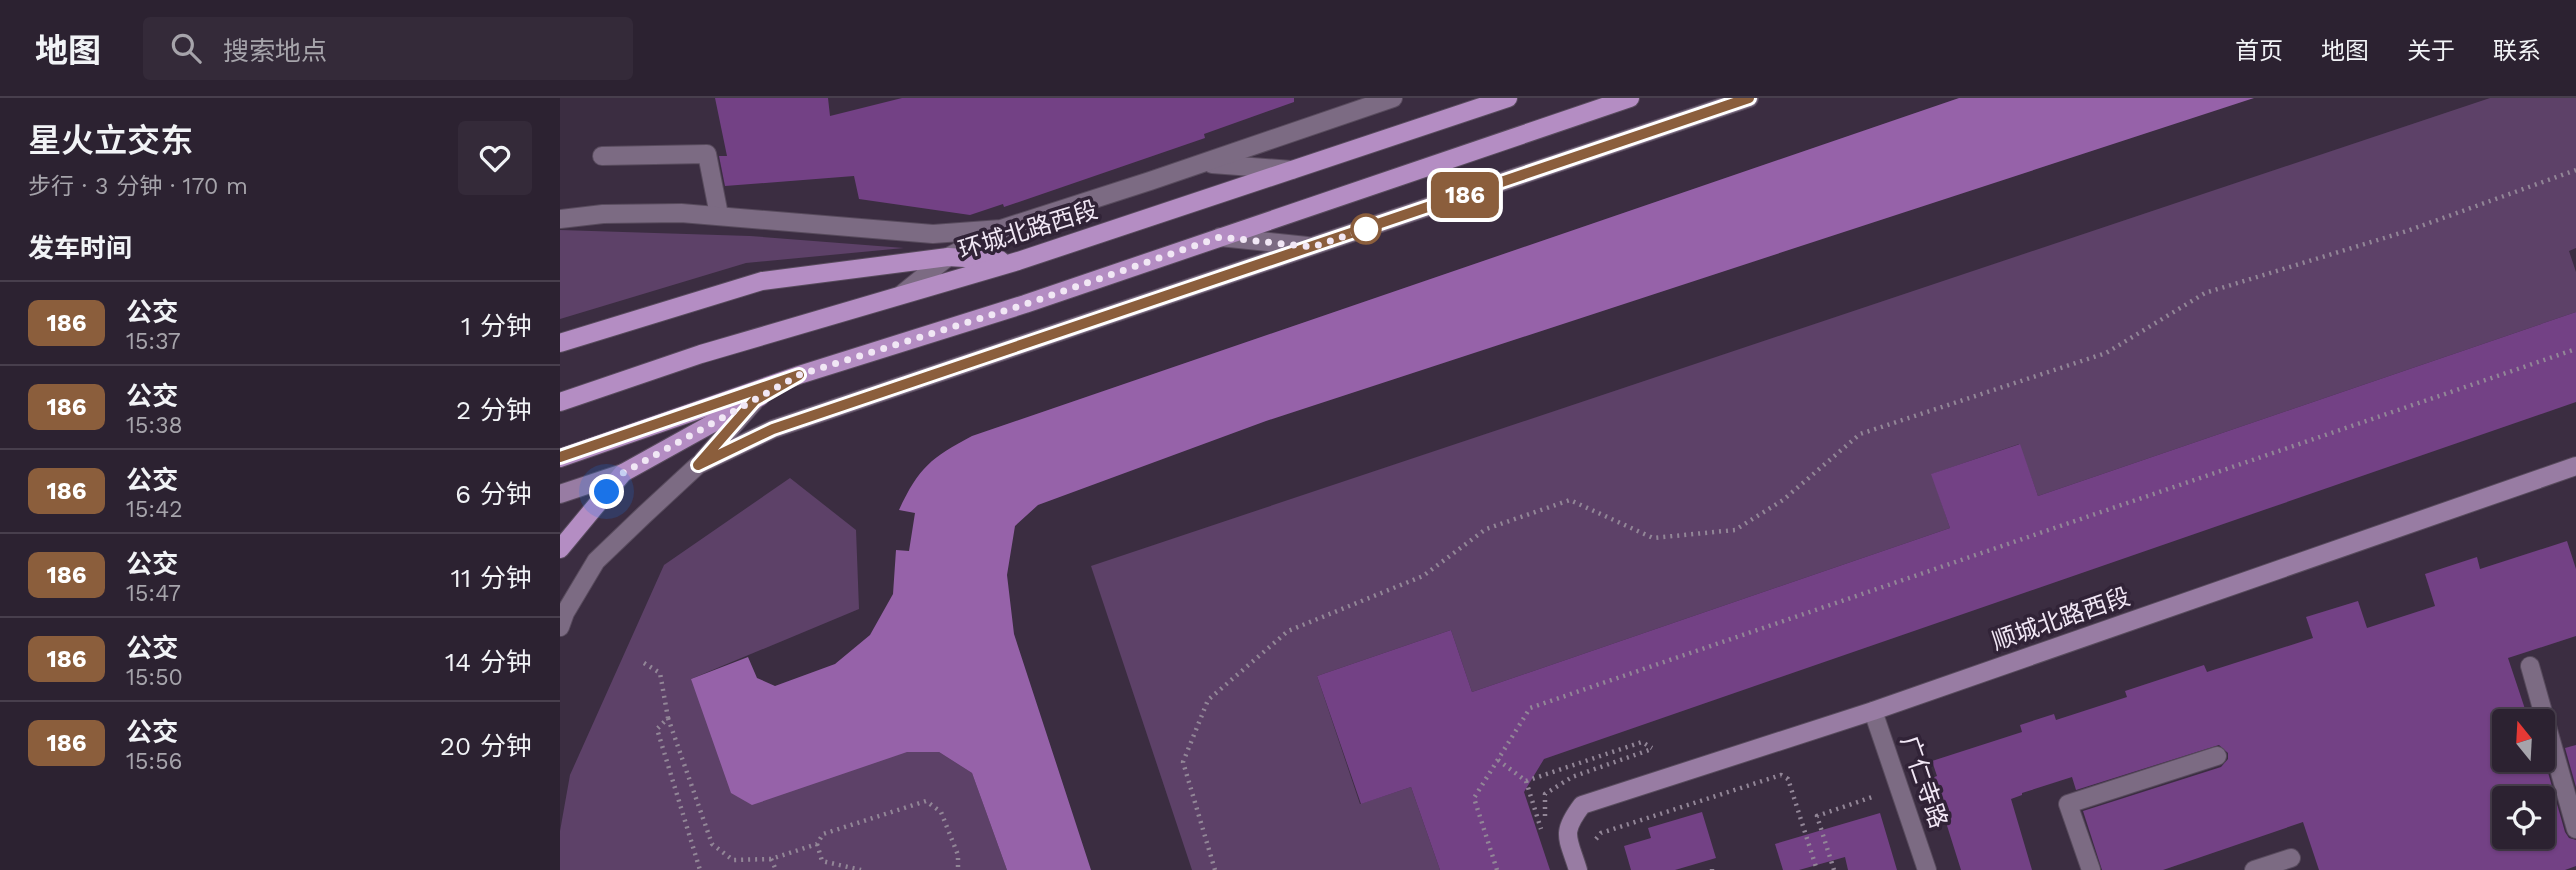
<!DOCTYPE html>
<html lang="zh">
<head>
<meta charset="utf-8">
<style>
  :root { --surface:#2c2231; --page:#342a39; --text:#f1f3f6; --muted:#a6a4ab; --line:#483f4d }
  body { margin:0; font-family:"Work Sans","Noto Sans SC",sans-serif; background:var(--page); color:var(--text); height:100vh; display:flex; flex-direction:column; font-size:26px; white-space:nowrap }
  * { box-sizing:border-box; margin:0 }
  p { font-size:23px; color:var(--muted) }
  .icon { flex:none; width:38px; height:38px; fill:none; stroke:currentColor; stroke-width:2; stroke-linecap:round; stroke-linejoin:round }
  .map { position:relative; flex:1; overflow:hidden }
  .side { display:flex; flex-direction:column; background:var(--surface); width:560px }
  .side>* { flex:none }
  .badge { padding:0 14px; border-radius:10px; font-size:24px; line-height:46px }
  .needle { width:46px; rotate:342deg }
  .buttons { position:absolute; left:1932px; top:611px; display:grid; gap:14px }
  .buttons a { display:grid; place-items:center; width:63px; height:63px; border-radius:7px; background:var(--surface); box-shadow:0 2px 5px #0004,0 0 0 2px var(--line); font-size:35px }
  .you { position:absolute; width:35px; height:35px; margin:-18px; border:5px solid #fff; border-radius:50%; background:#1a73e8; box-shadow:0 0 0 10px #1a73e833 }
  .map>.badge { position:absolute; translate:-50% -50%; box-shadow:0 0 0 4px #fff }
  h2 { padding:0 28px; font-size:26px; line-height:63px }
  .round { display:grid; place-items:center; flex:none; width:74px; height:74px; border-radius:7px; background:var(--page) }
  .summary { display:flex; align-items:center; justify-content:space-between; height:119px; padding:0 28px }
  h1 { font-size:33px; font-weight:600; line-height:52px }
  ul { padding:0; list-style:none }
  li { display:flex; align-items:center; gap:21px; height:84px; padding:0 28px; border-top:2px solid var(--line) }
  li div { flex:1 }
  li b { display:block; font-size:26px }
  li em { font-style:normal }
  li .badge { min-width:77px; font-weight:700; text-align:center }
  header { display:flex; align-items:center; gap:42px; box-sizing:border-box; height:98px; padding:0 35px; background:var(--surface); border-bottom:2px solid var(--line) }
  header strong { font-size:33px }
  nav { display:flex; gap:38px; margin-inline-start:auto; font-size:24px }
  .search { width:490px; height:63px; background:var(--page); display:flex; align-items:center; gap:18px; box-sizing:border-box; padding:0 24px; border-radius:7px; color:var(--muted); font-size:26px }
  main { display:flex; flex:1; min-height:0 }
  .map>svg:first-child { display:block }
</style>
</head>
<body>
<header>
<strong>地图</strong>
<div class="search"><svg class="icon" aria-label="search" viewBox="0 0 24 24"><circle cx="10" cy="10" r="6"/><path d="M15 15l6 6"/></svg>搜索地点</div>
<nav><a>首页</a><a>地图</a><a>关于</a><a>联系</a></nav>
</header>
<main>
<section class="side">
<div class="summary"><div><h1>星火立交东</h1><p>步行 · 3 分钟 · 170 m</p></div><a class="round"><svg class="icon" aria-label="heart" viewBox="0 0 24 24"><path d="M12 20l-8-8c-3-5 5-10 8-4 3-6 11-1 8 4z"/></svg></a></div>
<h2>发车时间</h2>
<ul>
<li><span class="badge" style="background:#8b5e3c;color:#fff">186</span><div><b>公交</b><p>15:37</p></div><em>1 分钟</em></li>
<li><span class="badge" style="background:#8b5e3c;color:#fff">186</span><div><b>公交</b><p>15:38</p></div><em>2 分钟</em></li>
<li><span class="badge" style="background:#8b5e3c;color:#fff">186</span><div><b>公交</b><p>15:42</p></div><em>6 分钟</em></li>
<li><span class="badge" style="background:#8b5e3c;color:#fff">186</span><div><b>公交</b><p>15:47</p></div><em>11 分钟</em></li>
<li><span class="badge" style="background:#8b5e3c;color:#fff">186</span><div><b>公交</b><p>15:50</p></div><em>14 分钟</em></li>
<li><span class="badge" style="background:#8b5e3c;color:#fff">186</span><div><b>公交</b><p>15:56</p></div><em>20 分钟</em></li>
</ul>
</section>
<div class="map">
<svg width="2016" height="772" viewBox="0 0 2016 772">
  <rect width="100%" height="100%" fill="#3b2d41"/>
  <g fill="#5d4168">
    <path d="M1930,0H2016V150L2009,153L2016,174V214L1478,398L1459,346L1372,376L1390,430L912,594L891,532L757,578L800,706L851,689L880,772H632L531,468Z"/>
    <path d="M0,132L190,138L344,150L186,165L0,221Z"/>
    <path d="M230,380L296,432L299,511L131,581L347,654H379L412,675L447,772H0V733L10,677L104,467Z"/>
  </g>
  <path fill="#9662a9" d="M1399,0H1694L706,323L478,407L455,428L447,477L454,536L531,772H447L412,675L379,654H347L192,707L171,695L131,581L188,559L197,580L215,588L275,566L310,537L333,496L336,452L349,453L355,415L339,412C359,369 371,360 412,338Z"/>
  <g fill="#734185" fill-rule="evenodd">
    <path d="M155,0H268L270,18L342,0H734V4L644,36L645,40L444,109L443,106L410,117L299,101L294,78L165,88L159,58H167Z"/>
    <path d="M2016,214V304L984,661L964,694L990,772H880L851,689L801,706L757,578L891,532L912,594L1390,430L1371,376L1460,346L1478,398Z"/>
    <path d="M2007,443L2016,471V538L1948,560L1969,623H1944V662H1983V657L2005,734L2009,740L2016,742V768L2005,772H1759L1743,724L1603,772H1542L1523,713L1661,669L1668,661V655L1659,647L1516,692L1512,679L1462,695V697L1451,701L1472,772H1401L1372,680L1377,678L1372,663L1462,634L1460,627L1494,616L1496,622L1567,599L1565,593L1644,567L1647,574L1753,540L1746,519L1798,503L1807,530L1875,508L1865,476L1917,459L1920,471ZM1944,700H1983V738H1944Z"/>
    <path d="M2016,647V689L2005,650Z"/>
    <path d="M1142,714L1156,760L1115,772H1071L1064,748L1091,740L1088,730Z"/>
    <path d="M1320,715L1337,772H1288L1285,759L1239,772H1223L1215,746Z"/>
  </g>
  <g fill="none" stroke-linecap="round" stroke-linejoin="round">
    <defs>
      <g id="lane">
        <path d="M42,58L147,56L159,117"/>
        <path d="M1531,772L1508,706L1657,658"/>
        <path d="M1694,772L1731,760"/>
      </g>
      <g id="street">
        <path d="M652,66L732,72"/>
        <path d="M0,121L43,116L121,115L373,136L441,131L590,83L833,0"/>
        <path d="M660,139L747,148"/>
        <path d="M342,196L388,159L435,134"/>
        <path d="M143,362L194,304"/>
        <path d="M0,529L5,515L36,463L84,417L138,367L213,331L1189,0"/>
        <path d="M1970,568L2016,731"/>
        <path d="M1313,613L1367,772"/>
      </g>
      <g id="secondary">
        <path d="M0,396L63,375"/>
        <path d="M1018,772C1008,739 1000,736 1022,707L1313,613L2016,368"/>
      </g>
      <g id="primary">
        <path d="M0,245L202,183L388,159L440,162"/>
        <path d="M0,304L141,256L458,163L948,0"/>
        <path d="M0,360L239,277L465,206L1070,0"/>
        <path d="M0,451L63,375L200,299"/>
      </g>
    </defs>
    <use href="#lane" stroke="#584b5d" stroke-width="20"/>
    <use href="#street" stroke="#584b5d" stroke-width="20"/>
    <use href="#secondary" stroke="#584b5d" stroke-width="20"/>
    <use href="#primary" stroke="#584b5d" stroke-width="20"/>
    <g stroke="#928697" stroke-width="4.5" stroke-dasharray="2 5" stroke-linecap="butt">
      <path d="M84,565L100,575L108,620L97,631L140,772"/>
      <path d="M108,620L152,746L173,762L211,761L257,746L263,736L366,703L381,714L398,757V772"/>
      <path d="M938,662L966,683L981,731"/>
      <path d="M966,683L1082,644L1092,650"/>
      <path d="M985,718V696L1012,679L1092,651"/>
      <path d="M1036,741L1041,735L1221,677L1228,681L1257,772"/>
      <path d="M257,746L262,763L301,772"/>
      <path d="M211,761L216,772"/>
      <path d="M1152,771V772"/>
      <path d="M655,772L623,664L648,602L728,533L863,478L926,431L1010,402L1093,440L1175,432L1223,402L1300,336L1546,255L1645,195L1847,133L2016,72"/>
      <path d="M937,772L914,700L970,610L2016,251"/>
      <path d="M1274,772L1257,718L1315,698"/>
    </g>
    <use href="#lane" stroke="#7c6b83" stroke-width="18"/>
    <use href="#street" stroke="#7c6b83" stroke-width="18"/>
    <use href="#secondary" stroke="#987ca3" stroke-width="18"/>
    <use href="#primary" stroke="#b48dc3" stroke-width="18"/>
  </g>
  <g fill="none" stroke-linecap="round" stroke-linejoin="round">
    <defs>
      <path id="line" d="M0,359L239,277L195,302L138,367L213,331L1189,0"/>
    </defs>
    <use href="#line" stroke="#fff" stroke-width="16"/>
    <use href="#line" stroke="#8b5e3c" stroke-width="10"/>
    <path stroke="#f1e7f5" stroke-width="7" stroke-dasharray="0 12.6" d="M47,394L63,375L239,277L466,206L660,139L752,149L806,131"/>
  </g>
  <circle fill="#fff" stroke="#8b5e3c" stroke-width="3.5" cx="806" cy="131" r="14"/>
  <g text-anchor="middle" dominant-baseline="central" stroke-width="7" stroke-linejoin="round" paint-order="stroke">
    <g font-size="24" fill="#f1e7f5" stroke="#312337">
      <text transform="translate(468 132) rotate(-17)">环城北路西段</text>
      <text transform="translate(1501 521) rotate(-19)">顺城北路西段</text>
      <text transform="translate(1364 684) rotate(71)">广仁寺路</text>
    </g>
  </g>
</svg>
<div class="buttons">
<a><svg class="needle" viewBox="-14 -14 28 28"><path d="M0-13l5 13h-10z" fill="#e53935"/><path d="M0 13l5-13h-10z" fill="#a6a4ab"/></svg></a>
<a><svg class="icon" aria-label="locate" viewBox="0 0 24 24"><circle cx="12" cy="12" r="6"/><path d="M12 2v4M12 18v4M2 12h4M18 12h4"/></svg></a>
</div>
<div class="you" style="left:47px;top:394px"></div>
<b class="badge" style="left:905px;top:97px;background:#8b5e3c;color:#fff">186</b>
</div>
</main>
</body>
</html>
